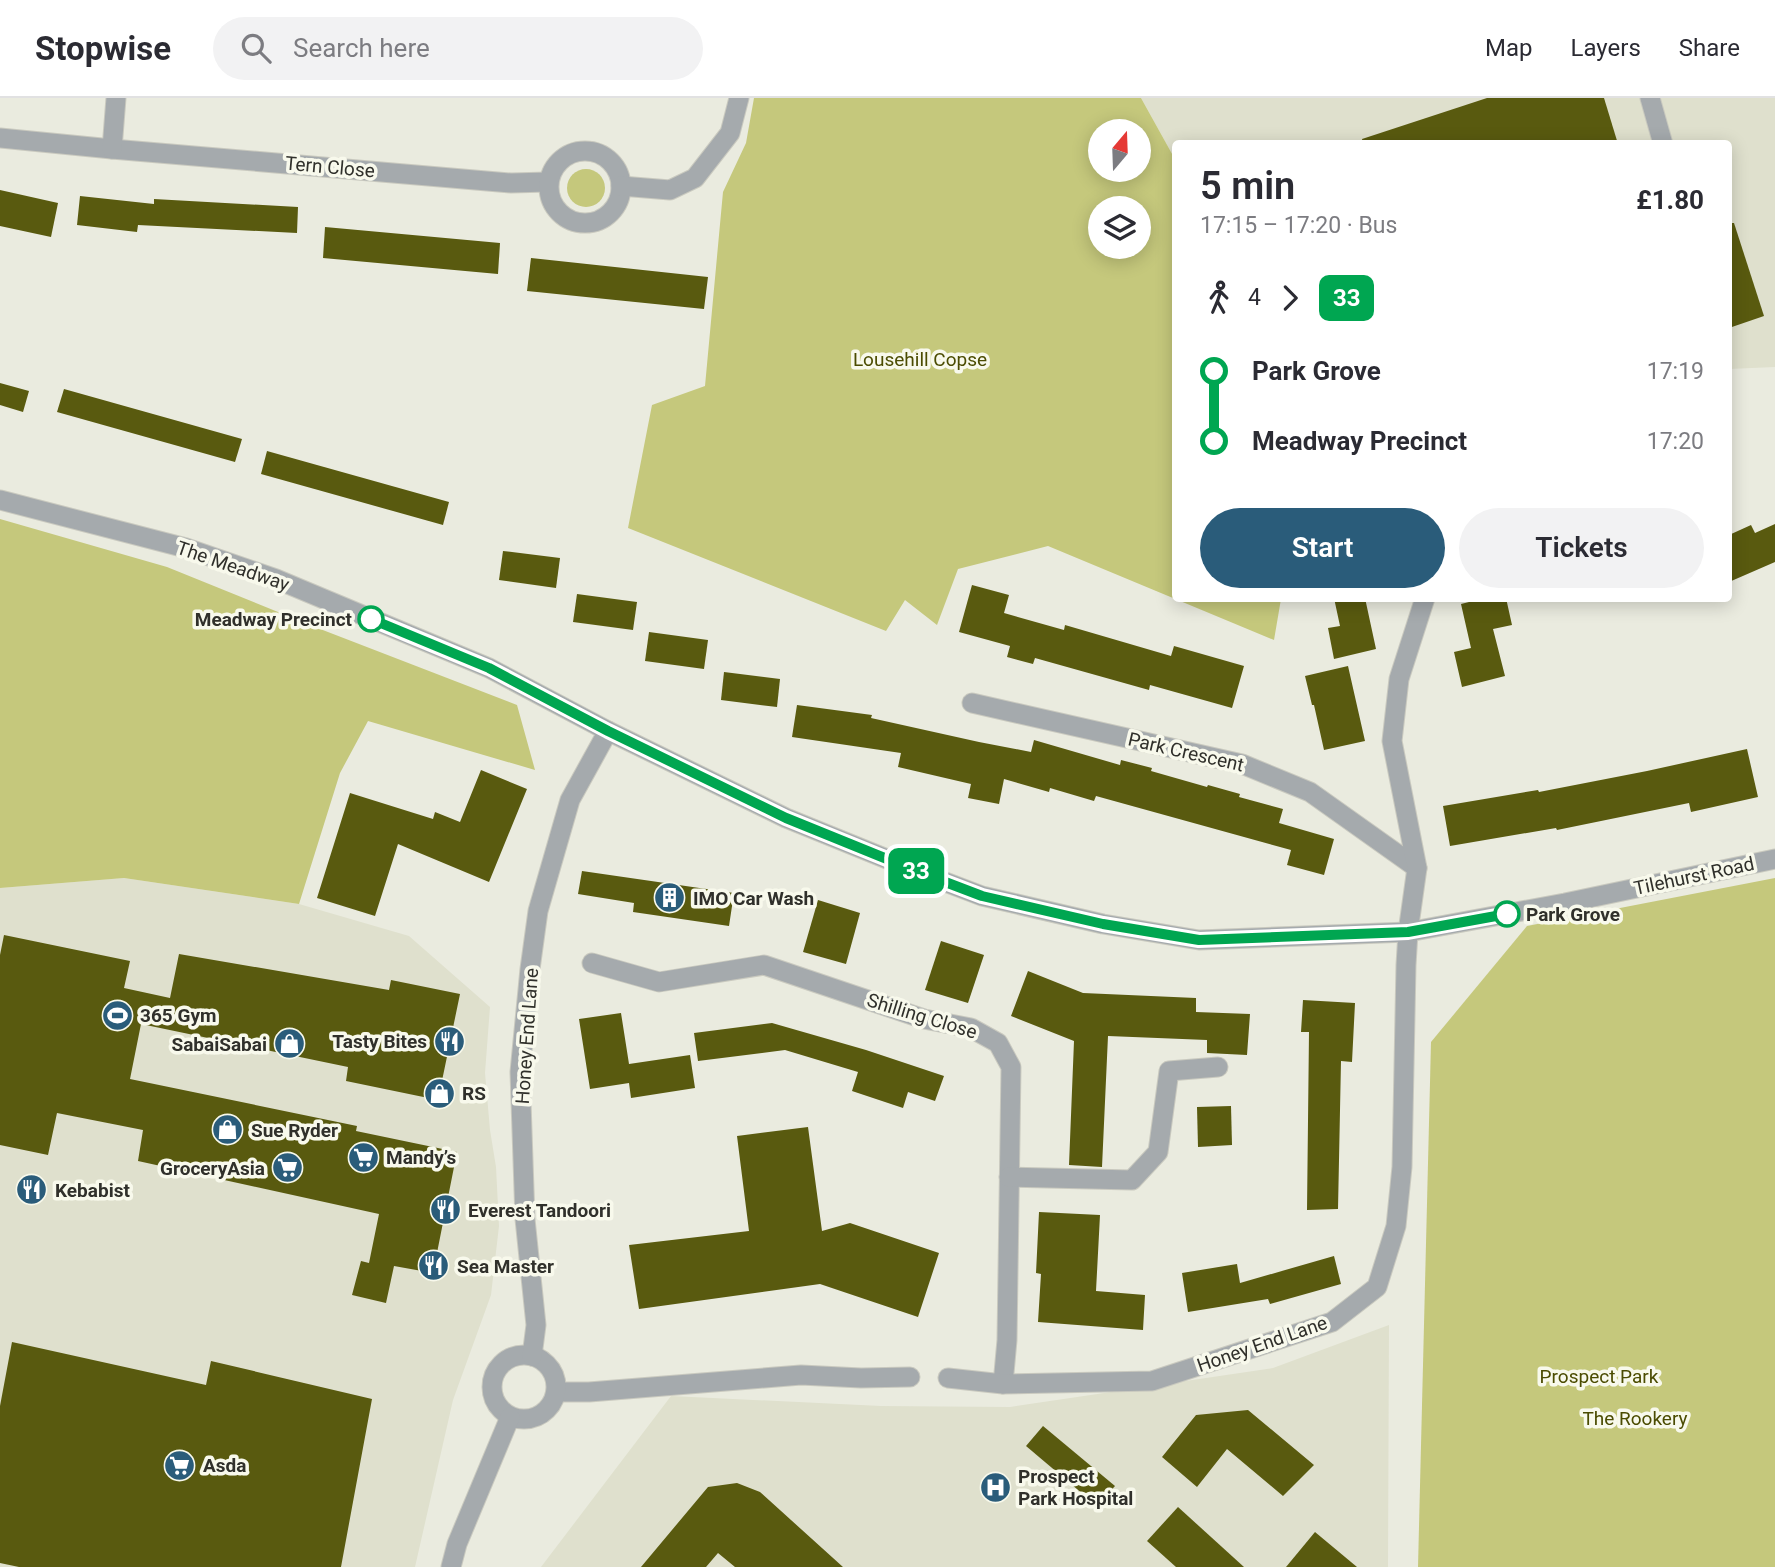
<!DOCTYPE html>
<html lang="en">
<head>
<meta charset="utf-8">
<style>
  :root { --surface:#fff; --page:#f2f2f3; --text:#2b2b33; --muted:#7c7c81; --line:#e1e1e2; --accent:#2a5c7a }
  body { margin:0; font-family:Roboto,sans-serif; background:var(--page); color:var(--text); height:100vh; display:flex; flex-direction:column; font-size:26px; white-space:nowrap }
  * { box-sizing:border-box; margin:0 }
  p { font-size:23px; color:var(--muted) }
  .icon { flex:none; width:38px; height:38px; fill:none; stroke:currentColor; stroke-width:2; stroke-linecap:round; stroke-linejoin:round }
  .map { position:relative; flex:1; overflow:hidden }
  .sheet { position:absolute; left:1172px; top:42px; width:560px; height:462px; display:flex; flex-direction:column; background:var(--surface); border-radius:7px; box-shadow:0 4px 18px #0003 }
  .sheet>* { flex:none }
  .badge { padding:0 14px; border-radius:10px; font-size:24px; line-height:46px }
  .needle { width:46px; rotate:19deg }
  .controls { position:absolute; left:1088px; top:21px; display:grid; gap:14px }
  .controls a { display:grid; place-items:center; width:63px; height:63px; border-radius:50%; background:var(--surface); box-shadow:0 4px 18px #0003; font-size:35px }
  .map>.badge { position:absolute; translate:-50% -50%; box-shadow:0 0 0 4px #fff }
  .legs { display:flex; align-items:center; gap:10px; height:77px; padding:0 28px; font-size:23px }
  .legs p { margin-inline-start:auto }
  .summary { display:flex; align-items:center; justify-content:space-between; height:119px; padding:0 28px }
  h1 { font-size:38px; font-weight:600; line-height:52px }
  .cta { display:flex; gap:14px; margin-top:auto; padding:14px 28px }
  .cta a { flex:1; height:80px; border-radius:42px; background:var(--accent); color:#fff; font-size:28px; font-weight:600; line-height:80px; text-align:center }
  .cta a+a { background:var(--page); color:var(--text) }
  ul { padding:0 28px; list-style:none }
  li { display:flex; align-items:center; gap:24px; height:70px; font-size:26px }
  li i { display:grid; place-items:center; width:10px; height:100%; margin:0 9px; background:currentColor }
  li i::after { content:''; width:18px; height:18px; margin:-9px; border:5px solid; border-radius:50%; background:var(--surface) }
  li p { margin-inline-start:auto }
  li:first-child i { background:linear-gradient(#0000 50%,currentColor 0) }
  li:last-child i { background:linear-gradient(currentColor 50%,#0000 0) }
  header { display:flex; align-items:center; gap:42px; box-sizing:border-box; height:98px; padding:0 35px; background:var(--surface); border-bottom:2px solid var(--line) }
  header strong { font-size:33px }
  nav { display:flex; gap:38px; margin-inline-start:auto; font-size:24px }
  .search { width:490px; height:63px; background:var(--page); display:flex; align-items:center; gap:18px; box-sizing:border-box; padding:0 24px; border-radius:38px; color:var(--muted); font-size:26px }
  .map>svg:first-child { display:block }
</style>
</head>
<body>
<header>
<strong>Stopwise</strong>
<div class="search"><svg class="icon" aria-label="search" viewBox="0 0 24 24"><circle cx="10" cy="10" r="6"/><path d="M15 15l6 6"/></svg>Search here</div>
<nav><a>Map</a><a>Layers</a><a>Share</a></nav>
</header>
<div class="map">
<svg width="1775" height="1469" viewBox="0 0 1775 1469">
  <rect width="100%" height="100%" fill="#eaebdf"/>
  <g fill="#dfe0cd">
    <path d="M1141,0H1775V269L1729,271V46H1176V63Z"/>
    <path d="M124,780L299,806L409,838L490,909L485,975L490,1032L496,1069L499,1128L491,1197L453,1302L415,1469H0V790Z"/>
    <path d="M1389,1227L1388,1469H541L671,1298L881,1308L1010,1309L1273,1270Z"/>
  </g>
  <g fill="#c5c87c" fill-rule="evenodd">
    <path d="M754,0H1141L1176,63V500L1281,501L1274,542L1048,448L958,471L937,527L905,502L886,533L628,430L652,307L705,288L723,94L746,45ZM1101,33H1139V72H1101ZM1101,110H1139V149H1101Z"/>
    <circle cx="586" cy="90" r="19"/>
    <path d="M0,421L167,469L315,529L517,607L535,672L368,623L340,675L299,806L124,780L0,790Z"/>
    <path d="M1775,780V1469H1418L1431,944L1527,828Z"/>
  </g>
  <g fill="#595a0f">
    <path d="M1487,0H1604L1618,46H1363L1362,41Z"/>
    <path d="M0,92L58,105L51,139L0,128Z"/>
    <path d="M80,98L154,106V101L298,109L297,135L138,127L137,134L77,127Z"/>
    <path d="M1729,125H1734L1764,218L1729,230Z"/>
    <path d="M325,129L500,145L498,176L323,160Z"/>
    <path d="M531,160L708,179L704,211L527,193Z"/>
    <path d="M0,285L29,293L23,314L0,307Z"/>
    <path d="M64,291L242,341L235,364L57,314Z"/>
    <path d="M267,353L449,404L443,427L261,376Z"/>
    <path d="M1775,426V464L1729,484V437L1751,427L1755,435Z"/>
    <path d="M503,453L560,460L556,490L499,482Z"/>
    <path d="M972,487L1009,497L1004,515L1064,532L1065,527L1171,558L1174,548L1244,568L1232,610L1150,587L1149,592L1035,560L1033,566L1007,559L1010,548L959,534Z"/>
    <path d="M577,496L637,504L633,532L573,524Z"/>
    <path d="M1334,500H1365L1376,551L1334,561L1328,530L1340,528Z"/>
    <path d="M1485,500H1506L1512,527L1493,531L1505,578L1462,589L1454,554L1471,550L1461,506Z"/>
    <path d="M649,534L708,542L704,571L645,563Z"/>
    <path d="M1348,568L1365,643L1324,652L1314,607H1312L1305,578Z"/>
    <path d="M724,574L780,581L777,609L721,602Z"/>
    <path d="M797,607L872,617L871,620L979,644L1031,654L1034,642L1120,667L1121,662L1152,670L1151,673L1207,689L1208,687L1240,696L1239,699L1283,711L1279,725L1334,741L1324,777L1287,767L1291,752L1096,698L1094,703L1050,690L1049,694L1004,681L999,706L968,700L971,686L898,669L901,655L792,639Z"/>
    <path d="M1747,651L1758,699L1691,714L1689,705L1557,732L1556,730L1450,748L1443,708L1538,692L1539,694L1647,673Z"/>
    <path d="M481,672L527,691L489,784L398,746L375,818L317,800L350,695L433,721L435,714L460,724Z"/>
    <path d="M582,773L734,795L729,828L633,814L634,805L578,796Z"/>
    <path d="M818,802L860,815L846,866L803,854Z"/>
    <path d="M4,837L130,863L124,890L170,900L179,856L389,892L391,882L460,896L438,1002L346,983L348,969L141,926L130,981L357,1028L356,1033L457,1054L433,1175L394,1168L386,1205L352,1197L361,1163L369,1165L379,1116L138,1063L143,1032L57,1015L48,1057L0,1047V857Z"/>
    <path d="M941,843L984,857L968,905L925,892Z"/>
    <path d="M1028,873L1083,895L1196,900V914L1250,916L1247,957L1207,955V942L1108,938L1102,1069L1069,1067L1074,943L1011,918Z"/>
    <path d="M1303,902L1355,905L1352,964L1341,963L1338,1111L1307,1112L1309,934H1301Z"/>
    <path d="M621,915L629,966L690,957L695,990L631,1000L629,985L590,991L579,921Z"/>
    <path d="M772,925L866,952L944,978L935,1003L908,994L903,1010L852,993L858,974L785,952L698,963L694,935Z"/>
    <path d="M1231,1008L1232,1047L1198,1049L1197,1009Z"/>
    <path d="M808,1029L822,1133L850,1125L939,1155L918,1219L820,1186L639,1211L629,1147L749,1133L737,1038Z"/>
    <path d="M1039,1114L1100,1117L1096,1193L1145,1197L1143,1232L1038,1224L1041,1176L1036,1175Z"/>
    <path d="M1334,1158L1341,1186L1270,1206L1268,1201L1188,1214L1182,1175L1237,1166L1240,1185Z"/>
    <path d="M12,1244L206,1287L211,1263L372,1301L341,1469H19L0,1465V1308Z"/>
    <path d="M1248,1312L1314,1367L1283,1398L1227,1351L1197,1389L1162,1359L1196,1317Z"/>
    <path d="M1043,1328L1115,1388L1097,1408L1026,1348Z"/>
    <path d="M737,1385L760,1394L843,1469H735L718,1455L706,1469H641L708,1389Z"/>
    <path d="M1178,1409L1244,1469H1176L1147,1443Z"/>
    <path d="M1315,1434L1357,1469H1286Z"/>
  </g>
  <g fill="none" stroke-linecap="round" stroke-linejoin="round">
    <defs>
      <g id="minor">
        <path d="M1650,0L1663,46"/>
        <path d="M0,40L112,51L511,85L548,84"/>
        <path d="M112,51L116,0"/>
        <circle cx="585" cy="89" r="36"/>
        <path d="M621,88L670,92L695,80L730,35L739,0"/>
        <path d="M972,605L1242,666L1310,694L1417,770"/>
        <path d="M592,865L659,884L764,867L924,921L971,930L998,945L1011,969L1007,1242L1003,1286"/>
        <path d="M1009,1079L1132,1082L1158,1054L1169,973L1218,969"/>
        <path d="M948,1280L1003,1286L1152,1283L1332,1224L1377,1189L1396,1128L1402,1069L1406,867L1408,834L1417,770L1392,643L1399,581L1425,500"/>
        <path d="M556,1294H589L801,1277L861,1280L910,1279"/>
      </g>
      <g id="tertiary">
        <path d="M0,402L186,450L276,481L489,570L608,633L786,720L919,774L982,798L1103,826L1199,842L1408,834L1565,805L1775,761"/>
        <circle cx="524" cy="1289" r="32"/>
        <path d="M532,1258L536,1227L525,1121L520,974L530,871L538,813L570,702L608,633"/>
        <path d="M451,1469L457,1446L510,1319"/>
      </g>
    </defs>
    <use href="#minor" stroke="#c9c9bf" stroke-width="21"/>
    <use href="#tertiary" stroke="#c9c9bf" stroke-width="21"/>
    <use href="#minor" stroke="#a5aaad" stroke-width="19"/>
    <use href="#tertiary" stroke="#a5aaad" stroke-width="19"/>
  </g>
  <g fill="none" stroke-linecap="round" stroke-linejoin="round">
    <defs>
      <path id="line-1" d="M371,521L489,570L608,633L786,720L919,774L982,798L1103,826L1199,842L1408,834L1507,816"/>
    </defs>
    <use href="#line-1" stroke="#fff" stroke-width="16"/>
    <use href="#line-1" stroke="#00a651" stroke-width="10"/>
  </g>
  <defs>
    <symbol id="building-disc" viewBox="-11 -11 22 22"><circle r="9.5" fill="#2a5c7a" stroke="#f8f9ec"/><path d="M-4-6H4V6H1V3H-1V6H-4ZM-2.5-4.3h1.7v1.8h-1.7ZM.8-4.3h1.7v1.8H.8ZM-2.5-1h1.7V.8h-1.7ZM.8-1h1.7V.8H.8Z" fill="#fff"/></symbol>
    <symbol id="stadium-disc" viewBox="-11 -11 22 22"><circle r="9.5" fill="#2a5c7a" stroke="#f8f9ec"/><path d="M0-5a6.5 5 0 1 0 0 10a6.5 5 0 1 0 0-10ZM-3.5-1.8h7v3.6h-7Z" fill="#fff"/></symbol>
    <symbol id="restaurant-disc" viewBox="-11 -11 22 22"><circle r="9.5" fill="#2a5c7a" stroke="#f8f9ec"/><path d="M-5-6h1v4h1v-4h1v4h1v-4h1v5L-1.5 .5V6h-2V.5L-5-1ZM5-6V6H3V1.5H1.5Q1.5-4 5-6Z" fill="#fff"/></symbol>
    <symbol id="shop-disc" viewBox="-11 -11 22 22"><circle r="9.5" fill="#2a5c7a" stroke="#f8f9ec"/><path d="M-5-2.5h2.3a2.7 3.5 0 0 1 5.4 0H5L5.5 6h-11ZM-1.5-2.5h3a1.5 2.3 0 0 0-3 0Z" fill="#fff"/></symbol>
    <symbol id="supermarket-disc" viewBox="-11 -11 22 22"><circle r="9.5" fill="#2a5c7a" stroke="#f8f9ec"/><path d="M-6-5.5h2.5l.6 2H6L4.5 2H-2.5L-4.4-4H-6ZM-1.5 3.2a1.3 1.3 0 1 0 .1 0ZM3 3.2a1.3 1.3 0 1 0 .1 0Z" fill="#fff"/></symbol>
    <symbol id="hospital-disc" viewBox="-11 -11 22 22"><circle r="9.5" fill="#2a5c7a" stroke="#f8f9ec"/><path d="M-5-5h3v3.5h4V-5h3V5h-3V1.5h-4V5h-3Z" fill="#fff"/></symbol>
  </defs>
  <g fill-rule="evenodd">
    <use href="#building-disc" x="652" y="782" width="35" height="35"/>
    <use href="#stadium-disc" x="100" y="900" width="35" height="35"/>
    <use href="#restaurant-disc" x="432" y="926" width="35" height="35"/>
    <use href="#shop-disc" x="272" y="928" width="35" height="35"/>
    <use href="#shop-disc" x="422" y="978" width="35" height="35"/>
    <use href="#shop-disc" x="210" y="1014" width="35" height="35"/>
    <use href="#supermarket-disc" x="346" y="1042" width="35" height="35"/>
    <use href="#supermarket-disc" x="270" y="1052" width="35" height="35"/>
    <use href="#restaurant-disc" x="14" y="1074" width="35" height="35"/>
    <use href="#restaurant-disc" x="428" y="1094" width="35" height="35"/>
    <use href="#restaurant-disc" x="416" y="1150" width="35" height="35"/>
    <use href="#supermarket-disc" x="162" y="1350" width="35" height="35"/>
    <use href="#hospital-disc" x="978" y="1372" width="35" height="35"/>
  </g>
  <g fill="#fff" stroke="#00a651" stroke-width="3.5">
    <circle cx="371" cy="521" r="12"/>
    <circle cx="1507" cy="816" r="12"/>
  </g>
  <g text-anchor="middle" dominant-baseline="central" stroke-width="7" stroke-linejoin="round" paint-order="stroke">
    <g font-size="19" fill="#30302b" stroke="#f8f9ec">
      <text transform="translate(330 69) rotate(5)">Tern Close</text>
      <text transform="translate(233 468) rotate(19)">The Meadway</text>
      <text transform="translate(1186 654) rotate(13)">Park Crescent</text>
      <text transform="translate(1694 778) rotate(-12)">Tilehurst Road</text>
      <text transform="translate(922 918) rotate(17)">Shilling Close</text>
      <text transform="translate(527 938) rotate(-86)">Honey End Lane</text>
      <text transform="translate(1262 1246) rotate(-19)">Honey End Lane</text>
    </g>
    <g font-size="19" fill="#4b4c02" stroke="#f8f9ec">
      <text x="920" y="261">Lousehill Copse</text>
      <text x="1599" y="1278">Prospect Park</text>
      <text x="1635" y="1320">The Rookery</text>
    </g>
    <g font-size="19" font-weight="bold" fill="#30302b" stroke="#f8f9ec" text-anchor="end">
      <text x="352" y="521">Meadway Precinct</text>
      <text x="1526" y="816" text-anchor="start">Park Grove</text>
    </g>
    <g font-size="19" font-weight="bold" fill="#30302b" stroke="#f8f9ec" text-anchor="start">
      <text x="693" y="800">IMO Car Wash</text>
      <text x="140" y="917">365 Gym</text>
      <text x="427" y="943" text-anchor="end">Tasty Bites</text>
      <text x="267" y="946" text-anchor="end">SabaiSabai</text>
      <text x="462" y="995">RS</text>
      <text x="251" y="1032">Sue Ryder</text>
      <text x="386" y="1059">Mandy’s</text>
      <text x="265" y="1070" text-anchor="end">GroceryAsia</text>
      <text x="55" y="1092">Kebabist</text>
      <text x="468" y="1112">Everest Tandoori</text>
      <text x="457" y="1168">Sea Master</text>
      <text x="203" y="1367">Asda</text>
      <text x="1018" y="1378">Prospect<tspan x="1018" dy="22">Park Hospital</tspan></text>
    </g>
  </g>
</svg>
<div class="controls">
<a><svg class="needle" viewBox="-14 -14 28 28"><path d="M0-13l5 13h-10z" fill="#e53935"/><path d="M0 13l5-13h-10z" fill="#7c7c81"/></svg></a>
<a><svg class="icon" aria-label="layers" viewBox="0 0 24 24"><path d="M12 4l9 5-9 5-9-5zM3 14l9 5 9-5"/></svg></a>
</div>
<b class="badge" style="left:916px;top:773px;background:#00a651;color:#fff">33</b>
<section class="sheet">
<div class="summary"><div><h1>5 min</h1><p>17:15 – 17:20 · Bus</p></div><b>£1.80</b></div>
<div class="legs"><svg class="icon" aria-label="walk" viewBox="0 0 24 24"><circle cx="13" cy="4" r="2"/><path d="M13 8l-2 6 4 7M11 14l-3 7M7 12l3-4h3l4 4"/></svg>4<svg class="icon" aria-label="forward" viewBox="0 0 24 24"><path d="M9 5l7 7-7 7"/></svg><b class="badge" style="background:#00a651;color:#fff">33</b></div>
<ul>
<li><i style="color:#00a651"></i><b>Park Grove</b><p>17:19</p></li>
<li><i style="color:#00a651"></i><b>Meadway Precinct</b><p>17:20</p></li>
</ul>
<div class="cta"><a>Start</a><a>Tickets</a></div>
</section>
</div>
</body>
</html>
